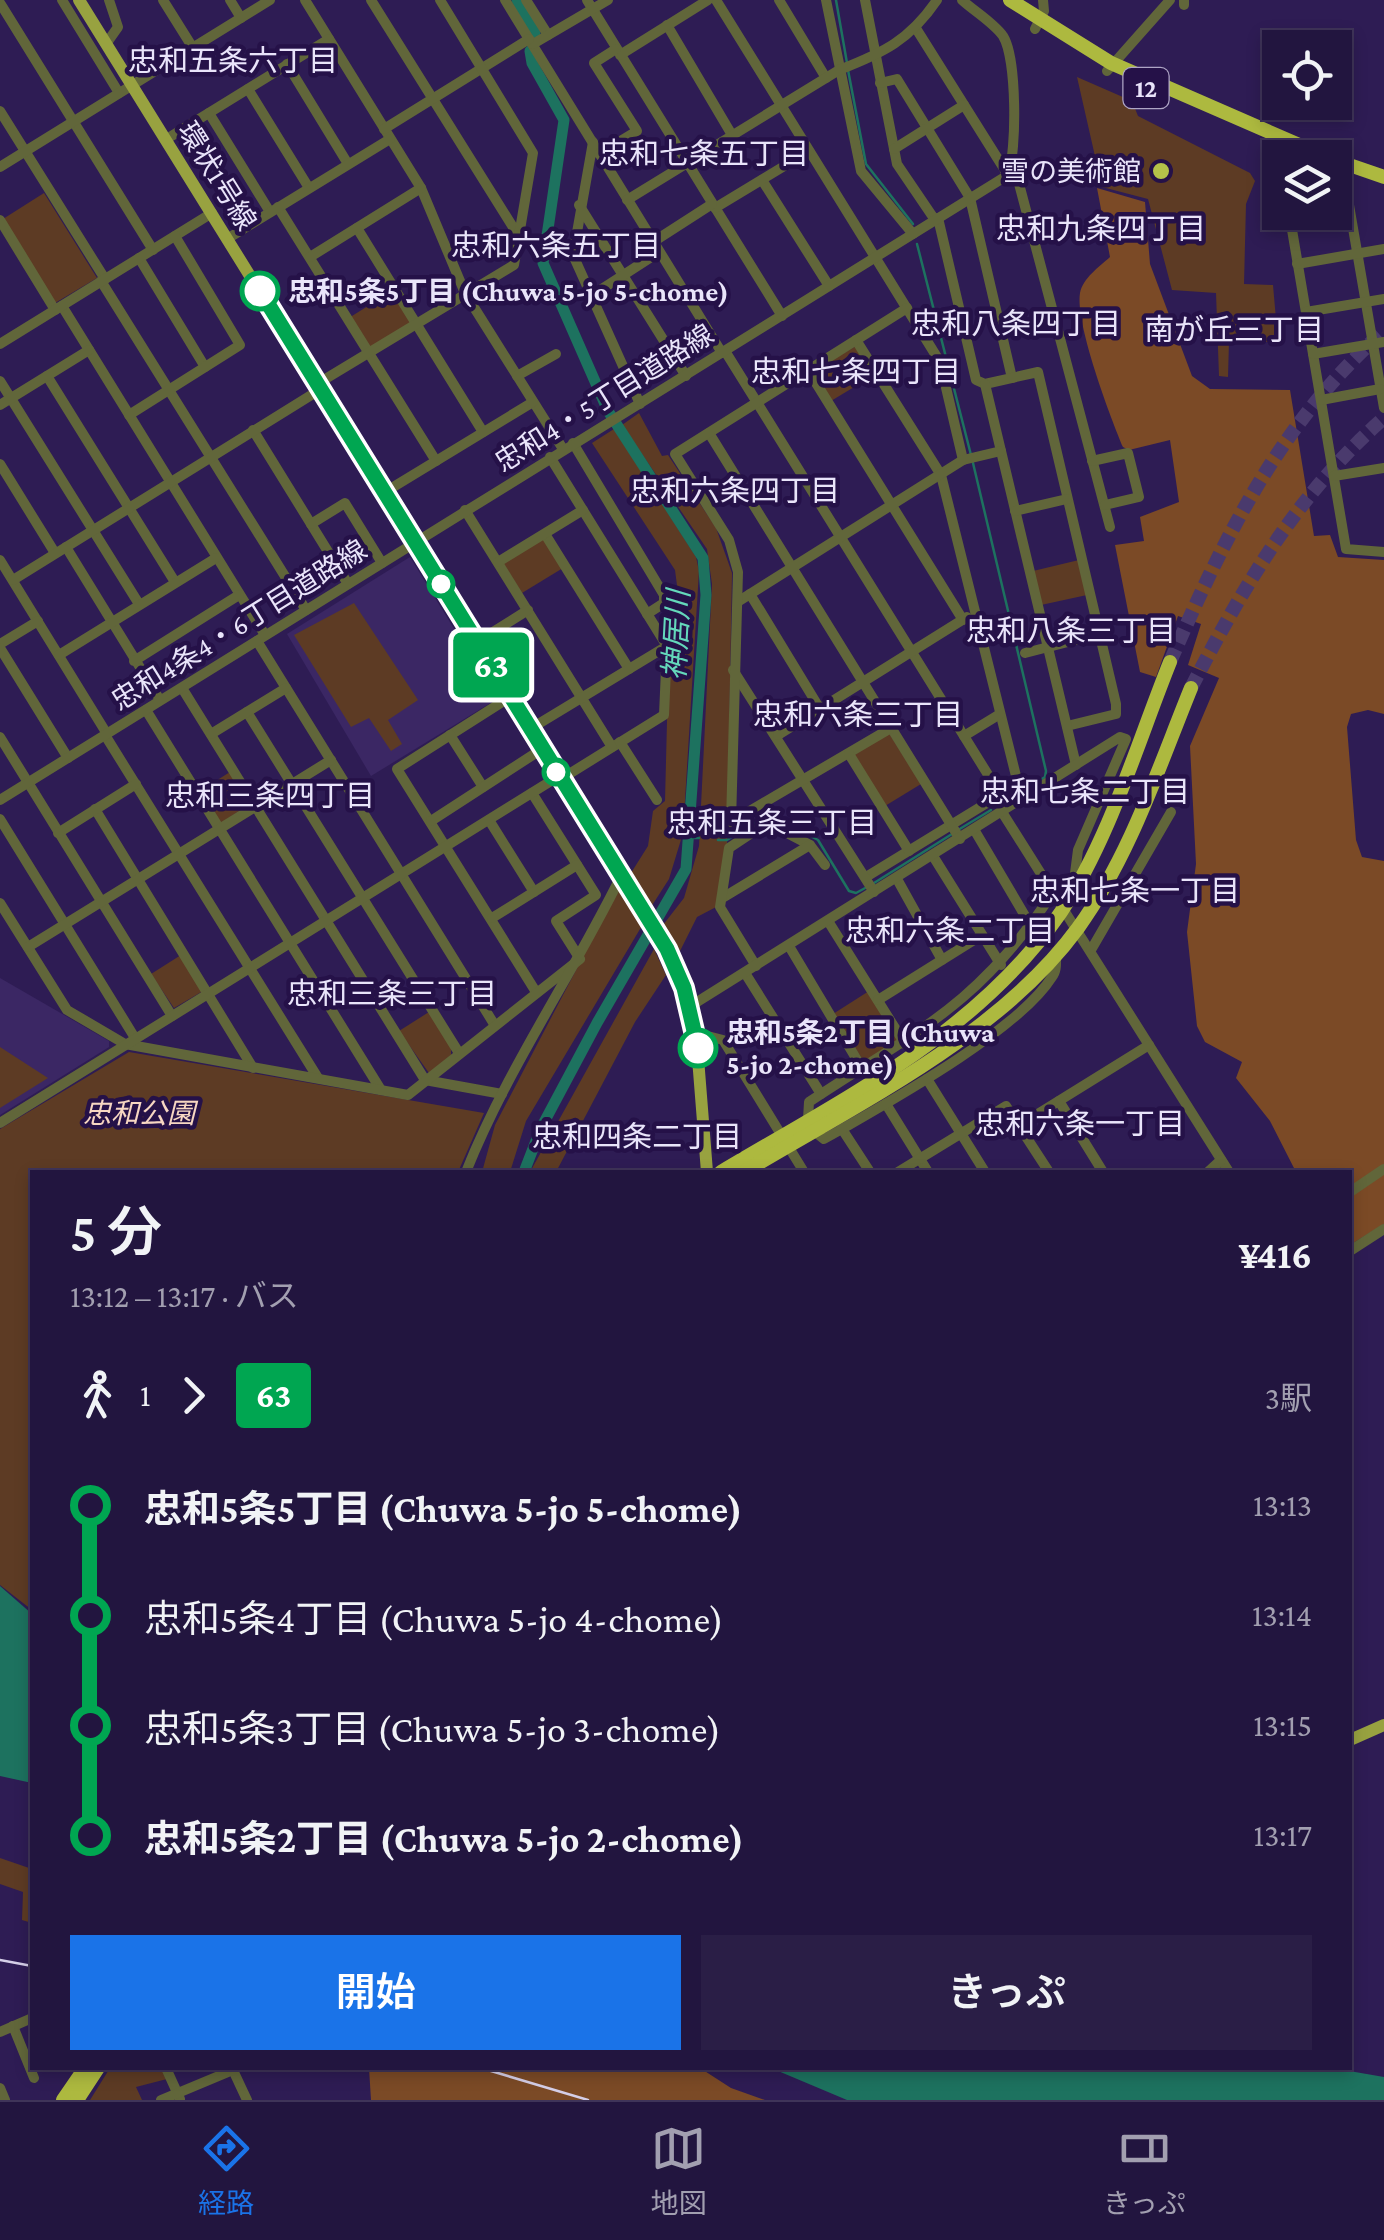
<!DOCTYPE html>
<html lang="ja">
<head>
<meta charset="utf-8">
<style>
  :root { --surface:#22153f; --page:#2a1e46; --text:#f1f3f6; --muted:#a29fb0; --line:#3f3459; --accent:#1a73e8 }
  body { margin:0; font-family:"Crimson Pro","Noto Sans JP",serif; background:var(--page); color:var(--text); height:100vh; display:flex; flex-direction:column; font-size:38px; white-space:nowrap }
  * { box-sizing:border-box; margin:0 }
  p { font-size:32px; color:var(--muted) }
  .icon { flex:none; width:55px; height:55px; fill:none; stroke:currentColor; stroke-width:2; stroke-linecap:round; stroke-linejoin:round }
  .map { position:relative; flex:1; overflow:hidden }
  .details { position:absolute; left:30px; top:1170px; width:1322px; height:900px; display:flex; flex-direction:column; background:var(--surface); border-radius:0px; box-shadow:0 5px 15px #0003,0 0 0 2px var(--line) }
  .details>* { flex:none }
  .badge { padding:0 20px; border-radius:8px; font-size:35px; line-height:65px }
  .fabs { position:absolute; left:1262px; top:30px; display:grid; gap:20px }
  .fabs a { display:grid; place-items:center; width:90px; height:90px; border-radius:0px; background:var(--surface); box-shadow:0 5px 15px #0003,0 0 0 2px var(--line); font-size:50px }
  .map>.badge { position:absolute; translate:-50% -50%; box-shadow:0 0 0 5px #fff }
  .legs { display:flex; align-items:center; gap:15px; height:110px; padding:0 40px; font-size:32px }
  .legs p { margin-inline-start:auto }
  .headline { display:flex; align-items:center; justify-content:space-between; height:170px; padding:0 40px }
  h1 { font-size:55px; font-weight:600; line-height:75px }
  .cta { display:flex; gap:20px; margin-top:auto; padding:20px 40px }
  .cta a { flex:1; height:115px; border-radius:0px; background:var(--accent); color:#fff; font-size:40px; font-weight:600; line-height:115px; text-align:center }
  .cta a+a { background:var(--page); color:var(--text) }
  ul { padding:0 40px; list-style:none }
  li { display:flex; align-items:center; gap:35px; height:110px; font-size:38px }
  li i { display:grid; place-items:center; width:15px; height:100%; margin:0 12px; background:currentColor }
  li i::after { content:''; width:25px; height:25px; margin:-12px; border:8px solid; border-radius:50%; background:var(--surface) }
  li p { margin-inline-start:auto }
  li:first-child i { background:linear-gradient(#0000 50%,currentColor 0) }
  li:last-child i { background:linear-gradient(currentColor 50%,#0000 0) }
  .dock { display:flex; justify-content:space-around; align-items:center; height:140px; border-top:2px solid var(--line); background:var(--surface); font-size:28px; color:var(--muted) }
  .dock a { display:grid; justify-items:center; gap:5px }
  .dock .selected { color:var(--accent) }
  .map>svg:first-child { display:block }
</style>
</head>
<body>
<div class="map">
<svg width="1384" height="2100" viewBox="0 0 1384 2100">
  <rect width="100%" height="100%" fill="#2e1c54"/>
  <g fill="#3b2764">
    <path d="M410,557L497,699L371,776L287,634Z"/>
    <path d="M0,978L109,1041V1047L0,1115Z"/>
  </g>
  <g fill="#5d3b24">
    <path d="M1077,77L1132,101L1138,116L1250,173L1255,181L1246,204L1244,284L1273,285L1278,342H1229L1228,377L1219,376L1216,293L1172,290L1148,199L1102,187Z"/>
    <path d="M44,193L97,278L55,303L3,219Z"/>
    <path d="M394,290L415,323L368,352L347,319Z"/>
    <path d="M856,346L874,375L831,401L813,371Z"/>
    <path d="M639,413L662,456L668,455L716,528L732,573L727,847L718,906L697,917L680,951L663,925L684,898L699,846L712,584L707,549L622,425Z"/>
    <path d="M614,429L696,557L699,571L683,833L669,879L651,907L631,873L648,846L653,811L665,801L669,642L678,593L675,570L592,443Z"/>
    <path d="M544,538L563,568L522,593L503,563Z"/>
    <path d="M1079,560L1087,595L1041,605L1033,571Z"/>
    <path d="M354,603L418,700L388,720L402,744L391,751L369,718L351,727L294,635Z"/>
    <path d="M889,733L921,784L885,806L854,755Z"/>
    <path d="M230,772L250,804L221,823L200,791Z"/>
    <path d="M619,888L643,924L526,1121L510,1172H482L495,1125Z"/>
    <path d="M654,949L666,975L635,1022L556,1172H530Z"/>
    <path d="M181,955L203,991L174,1008L151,974Z"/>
    <path d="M869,991L901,1043L866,1065L833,1014Z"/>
    <path d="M429,1012L451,1048V1055L429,1073L399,1031Z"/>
    <path d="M0,1047L48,1078L0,1108Z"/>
    <path d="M129,1052L484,1113L458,1172H32V1610L0,1585V1129Z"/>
    <path d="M0,1858L32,1869V1923L22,1920L23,1892L0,1884Z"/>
    <path d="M110,2068H163L167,2079L136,2087L142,2100H90Z"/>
  </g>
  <g fill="#7b4a26">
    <path d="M1097,188L1145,202L1150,264L1192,376L1210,389L1290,390L1314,536L1330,535L1338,557L1384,560V714L1368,710L1351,714L1347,727L1356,840L1362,857L1384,861V1224L1350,1245V1172H1296L1270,1121L1236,1078L1242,1062L1205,1042L1197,1026L1187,932L1196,864L1190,746L1219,678L1188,665L1201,624L1178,616L1156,677L1140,672L1115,545L1144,541L1140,517L1179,502L1170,440L1129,450L1123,447C1110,416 1075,323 1080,293C1083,278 1099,267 1110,257Z"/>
    <path d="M369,2068H700L731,2088L765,2100H371Z"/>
  </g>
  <g fill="#1d725f">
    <path d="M0,1586L32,1614V1783L0,1776Z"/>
    <path d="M771,2068H1332L1384,2077V2100H847Z"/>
  </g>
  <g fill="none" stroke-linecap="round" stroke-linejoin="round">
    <g stroke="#1d725f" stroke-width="2.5">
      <path d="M836,0L847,63"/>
      <path d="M848,70L866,164L913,224"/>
      <path d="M917,244L971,455"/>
      <path d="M973,463L1046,771L1045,777L1011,798"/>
      <path d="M958,830L991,810"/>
      <path d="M690,838H699"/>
      <path d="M718,840H727L769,814L818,840L849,891L856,893L867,887"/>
      <path d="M874,883L952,834"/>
    </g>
    <g stroke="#1d725f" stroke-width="11">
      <path d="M517,0L535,33"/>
      <path d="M524,1172L541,1128L597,1023L686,869L706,595L703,558L608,411L543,263L564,120L532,63L530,51"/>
    </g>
    <g stroke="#4a3a6d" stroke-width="14" stroke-dasharray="14 7" stroke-linecap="butt">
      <path d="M1170,662C1224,538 1280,422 1384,331"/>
      <path d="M1191,688C1243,587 1297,494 1384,418"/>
    </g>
    <g stroke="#61663a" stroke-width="10">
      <path d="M62,0L119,93"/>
      <path d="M163,0L193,48"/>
      <path d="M230,0L241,18"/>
      <path d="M305,0L421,188L465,293L563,449"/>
      <path d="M371,0L516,232"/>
      <path d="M505,0L722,353"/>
      <path d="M526,0L548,35"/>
      <path d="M587,0L782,316"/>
      <path d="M716,0L940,362L963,460"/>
      <path d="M779,0L826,78"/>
      <path d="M826,0L861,171L913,234"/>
      <path d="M865,0L897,164L935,220"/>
      <path d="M1184,0V5"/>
      <path d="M0,3L153,250"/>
      <path d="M667,25L732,135"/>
      <path d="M1035,29L1044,11L1043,0"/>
      <path d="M917,30L1008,175"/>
      <path d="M106,44L118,27L109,0"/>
      <path d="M533,44L608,0"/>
      <path d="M620,55L708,0"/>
      <path d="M287,64L348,164"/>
      <path d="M1107,71L1170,0"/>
      <path d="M880,83L897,79L970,198L1012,378"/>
      <path d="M248,89L309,188"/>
      <path d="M0,111L105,279"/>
      <path d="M209,113L270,212"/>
      <path d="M384,129L529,39"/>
      <path d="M165,140L329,39"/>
      <path d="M593,142L573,255L640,404"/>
      <path d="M894,149L964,105"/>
      <path d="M599,154L637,131L594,63L616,49"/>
      <path d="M0,167L270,0"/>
      <path d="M1010,171L1018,180L1110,527"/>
      <path d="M762,180L829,286"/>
      <path d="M627,200L839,70C883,53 910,40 937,0"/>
      <path d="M579,205L686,376"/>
      <path d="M278,207L436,461"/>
      <path d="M1335,207L1349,205L1384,408"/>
      <path d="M715,208L809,151"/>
      <path d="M1289,212L1346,549L1384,552"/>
      <path d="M938,218L976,380L985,384L1038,372L1116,704V714L1067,726"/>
      <path d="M0,220L55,310"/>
      <path d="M357,228L483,432"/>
      <path d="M227,239L390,139"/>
      <path d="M653,242L712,204"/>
      <path d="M310,257L421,188"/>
      <path d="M139,258L205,367"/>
      <path d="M1297,264L1384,249"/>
      <path d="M101,281L306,610"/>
      <path d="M591,296L659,252"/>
      <path d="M62,306L265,635"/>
      <path d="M1306,312L1384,299"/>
      <path d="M856,340L941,475L1018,784L866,877"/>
      <path d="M0,344L212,213"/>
      <path d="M725,351L1000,794L1002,812L1229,1172"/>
      <path d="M1313,354L1384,342"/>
      <path d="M808,370L963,620"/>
      <path d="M47,376L175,582"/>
      <path d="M517,376L556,354"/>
      <path d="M0,381L139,604"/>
      <path d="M317,384L514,265L533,153L440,0"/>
      <path d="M985,384L1076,765"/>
      <path d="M1321,400L1380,389"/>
      <path d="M0,405L89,350"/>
      <path d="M129,415L240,345L175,236"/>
      <path d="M253,430L348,584"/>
      <path d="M709,433L960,839"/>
      <path d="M573,443L664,595V603L647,614"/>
      <path d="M550,457L667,646L664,715L561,779"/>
      <path d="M1092,461L1128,453L1139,497L1105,505"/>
      <path d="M0,464L55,553"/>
      <path d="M1334,476L1384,468"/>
      <path d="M385,492L533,402"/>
      <path d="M465,510L612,747"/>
      <path d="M1015,511L1067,499"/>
      <path d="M311,524L345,503L382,563"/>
      <path d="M545,534L629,669"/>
      <path d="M66,547L160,700"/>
      <path d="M0,560L107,734"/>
      <path d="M498,562L583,510"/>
      <path d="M13,580L321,389"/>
      <path d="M750,594L820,709"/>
      <path d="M739,601L963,460L1001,451"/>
      <path d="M257,641L494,1024"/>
      <path d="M477,642L528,610"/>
      <path d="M0,644L38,621"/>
      <path d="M0,648L68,758"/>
      <path d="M1025,653L1099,634"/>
      <path d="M59,655L216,558"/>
      <path d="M134,661L239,595"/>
      <path d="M733,670L874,892"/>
      <path d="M182,688L425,1080L502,1094"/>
      <path d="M510,697L397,769L536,992"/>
      <path d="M146,710L381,1090"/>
      <path d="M247,712L459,1053"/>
      <path d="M891,728L731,822L738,572L729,540L675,454L907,308"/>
      <path d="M530,729L667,646"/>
      <path d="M211,734L286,688"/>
      <path d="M105,735L318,1078"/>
      <path d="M450,735L483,787"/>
      <path d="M778,735L967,617"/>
      <path d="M964,736L1000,714"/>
      <path d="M0,737L172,1016"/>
      <path d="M620,742L657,800"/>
      <path d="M849,754L909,851"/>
      <path d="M0,800L1008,175C1017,151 1017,58 1003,36C994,23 974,11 962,0"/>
      <path d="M95,809L253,1068"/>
      <path d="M0,819L135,1038"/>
      <path d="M489,820L534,892"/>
      <path d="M431,821L542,749"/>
      <path d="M764,821L810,845L825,865"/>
      <path d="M975,831L1031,926"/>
      <path d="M58,833L136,784"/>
      <path d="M933,856L1001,965"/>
      <path d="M897,879L942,960"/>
      <path d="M724,897L810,845"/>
      <path d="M0,903L67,1010L125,1044L408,1095L580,959L556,921L596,895L532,793"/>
      <path d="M492,918L577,865"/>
      <path d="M828,921L905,1044"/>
      <path d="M789,946L863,1070"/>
      <path d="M28,947L331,760"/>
      <path d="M1091,950L1171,812"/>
      <path d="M756,966L720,907L729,848L765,824"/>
      <path d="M745,973L821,1094"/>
      <path d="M878,1000L982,935"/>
      <path d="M689,1007L1120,737L1126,739L1078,850L1073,889"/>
      <path d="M696,1033L723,1040L804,1172"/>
      <path d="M927,1079L985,1172"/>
      <path d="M1059,1101L1103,1172"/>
      <path d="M886,1104L928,1172"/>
      <path d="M808,1119L809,1102C916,1031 977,1007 1052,894"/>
      <path d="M0,1123L559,776"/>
      <path d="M1020,1125L1149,1045"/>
      <path d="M842,1129L870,1172"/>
      <path d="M814,1131L824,1139L842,1129C898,1097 1019,1029 1052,977C1057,971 1056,963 1056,955"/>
      <path d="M466,1172C507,1069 572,976 621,876"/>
      <path d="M898,1172L1006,1106L1049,1172"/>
      <path d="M1208,1172L1221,1160"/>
      <path d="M1350,1192L1384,1169"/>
      <path d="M1350,1251L1384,1229"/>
      <path d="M13,2026L34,2078"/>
      <path d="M0,2032L32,2018"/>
      <path d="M166,2068L180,2099"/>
      <path d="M232,2068L247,2100"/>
      <path d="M0,2088L5,2100"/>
      <path d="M161,2100L233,2070"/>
    </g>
    <g stroke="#98a240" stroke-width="12">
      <path d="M79,0L667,949L696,1033L707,1172"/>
      <path d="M1350,1740L1384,1725"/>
    </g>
    <g stroke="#adb93f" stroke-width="14">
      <path d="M1010,0L1111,63L1329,158"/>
      <path d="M1335,160L1384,177"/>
      <path d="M721,1172C843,1099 978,1033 1061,912C1110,838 1137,744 1170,662"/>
      <path d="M744,1172C857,1104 999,1036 1078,928C1130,856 1158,769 1191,688"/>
      <path d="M63,2100L85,2068"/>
      <path d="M77,2100L98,2068"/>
    </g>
    <g stroke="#d5cfe8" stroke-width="2.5">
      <path d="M0,1960L32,1966"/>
      <path d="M481,2068L588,2100"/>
    </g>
  </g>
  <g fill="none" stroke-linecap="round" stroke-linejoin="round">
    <defs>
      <path id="line-1" d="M260,291L667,949L684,988L698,1048"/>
    </defs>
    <use href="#line-1" stroke="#fff" stroke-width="22"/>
    <use href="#line-1" stroke="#00a651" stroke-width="15"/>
  </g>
  <circle fill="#b5c249" stroke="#251148" stroke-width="4" cx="1161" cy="171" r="10"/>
  <g fill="#fff" stroke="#00a651" stroke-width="5">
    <circle cx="260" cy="291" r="18"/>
    <circle cx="441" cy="584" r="12"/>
    <circle cx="556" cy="772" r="12"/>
    <circle cx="698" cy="1048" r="18"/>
  </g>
  <g text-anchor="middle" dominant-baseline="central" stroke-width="9" stroke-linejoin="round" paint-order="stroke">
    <rect fill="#251148" stroke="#aea5c5" stroke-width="2.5" x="1123.5" y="68" width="45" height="40" rx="8"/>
    <g font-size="25" font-weight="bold" fill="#e9e4fa">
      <text x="1146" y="88">12</text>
    </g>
    <g font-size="28" fill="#e9e4fa" stroke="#251148" text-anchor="end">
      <text x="1141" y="171">雪の美術館</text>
    </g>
    <g font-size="28" fill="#e9e4fa" stroke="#251148">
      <text transform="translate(217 176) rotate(58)">環状1号線</text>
      <text transform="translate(604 398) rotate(-32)">忠和4・5丁目道路線</text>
      <text transform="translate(239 625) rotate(-32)">忠和4条4・6丁目道路線</text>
    </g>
    <g font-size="28" font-weight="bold" fill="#e9e4fa" stroke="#251148" text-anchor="start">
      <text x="288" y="291">忠和5条5丁目 (Chuwa 5-jo 5-chome)</text>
      <text x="726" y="1032">忠和5条2丁目 (Chuwa<tspan x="726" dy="32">5-jo 2-chome)</tspan></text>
    </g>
    <g font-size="28" font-style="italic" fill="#f7d7c2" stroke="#251148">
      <text x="139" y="1113">忠和公園</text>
    </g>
    <g font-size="30" fill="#e9e4fa" stroke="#251148">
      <text x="233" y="60">忠和五条六丁目</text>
      <text x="704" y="153">忠和七条五丁目</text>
      <text x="1101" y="228">忠和九条四丁目</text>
      <text x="556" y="245">忠和六条五丁目</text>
      <text x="1016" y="323">忠和八条四丁目</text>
      <text x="1234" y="329">南が丘三丁目</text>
      <text x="856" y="371">忠和七条四丁目</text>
      <text x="735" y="490">忠和六条四丁目</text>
      <text x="1071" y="630">忠和八条三丁目</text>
      <text x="858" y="714">忠和六条三丁目</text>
      <text x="1085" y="791">忠和七条二丁目</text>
      <text x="270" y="795">忠和三条四丁目</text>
      <text x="772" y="822">忠和五条三丁目</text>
      <text x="1135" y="890">忠和七条一丁目</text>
      <text x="950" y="930">忠和六条二丁目</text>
      <text x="392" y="993">忠和三条三丁目</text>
      <text x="1080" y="1123">忠和六条一丁目</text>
      <text x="637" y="1136">忠和四条二丁目</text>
    </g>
    <g font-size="30" font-style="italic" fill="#64d8bb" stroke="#251148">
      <text transform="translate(676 635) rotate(-87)">神居川</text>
    </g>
  </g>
</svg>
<div class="fabs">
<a><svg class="icon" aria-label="locate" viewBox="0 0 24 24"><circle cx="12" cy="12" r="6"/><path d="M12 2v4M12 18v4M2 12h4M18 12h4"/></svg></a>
<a><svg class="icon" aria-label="layers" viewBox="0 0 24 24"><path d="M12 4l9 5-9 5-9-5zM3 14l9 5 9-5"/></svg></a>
</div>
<b class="badge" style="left:491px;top:665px;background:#00a651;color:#fff">63</b>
<section class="details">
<div class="headline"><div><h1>5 分</h1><p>13:12 – 13:17 · バス</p></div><b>¥416</b></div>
<div class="legs"><svg class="icon" aria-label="walk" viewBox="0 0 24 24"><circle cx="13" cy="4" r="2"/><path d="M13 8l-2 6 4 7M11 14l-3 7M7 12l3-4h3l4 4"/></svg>1<svg class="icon" aria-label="forward" viewBox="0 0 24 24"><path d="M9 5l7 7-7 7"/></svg><b class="badge" style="background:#00a651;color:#fff">63</b><p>3駅</p></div>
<ul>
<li><i style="color:#00a651"></i><b>忠和5条5丁目 (Chuwa 5-jo 5-chome)</b><p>13:13</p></li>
<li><i style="color:#00a651"></i><span>忠和5条4丁目 (Chuwa 5-jo 4-chome)</span><p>13:14</p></li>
<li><i style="color:#00a651"></i><span>忠和5条3丁目 (Chuwa 5-jo 3-chome)</span><p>13:15</p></li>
<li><i style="color:#00a651"></i><b>忠和5条2丁目 (Chuwa 5-jo 2-chome)</b><p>13:17</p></li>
</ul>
<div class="cta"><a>開始</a><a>きっぷ</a></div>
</section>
</div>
<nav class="dock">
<a class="selected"><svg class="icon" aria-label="directions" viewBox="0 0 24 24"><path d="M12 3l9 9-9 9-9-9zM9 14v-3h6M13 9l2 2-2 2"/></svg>経路</a>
<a><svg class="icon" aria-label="map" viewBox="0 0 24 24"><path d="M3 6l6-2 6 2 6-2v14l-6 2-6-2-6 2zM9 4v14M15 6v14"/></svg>地図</a>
<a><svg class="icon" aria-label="tickets" viewBox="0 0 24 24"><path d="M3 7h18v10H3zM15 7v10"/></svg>きっぷ</a>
</nav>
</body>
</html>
